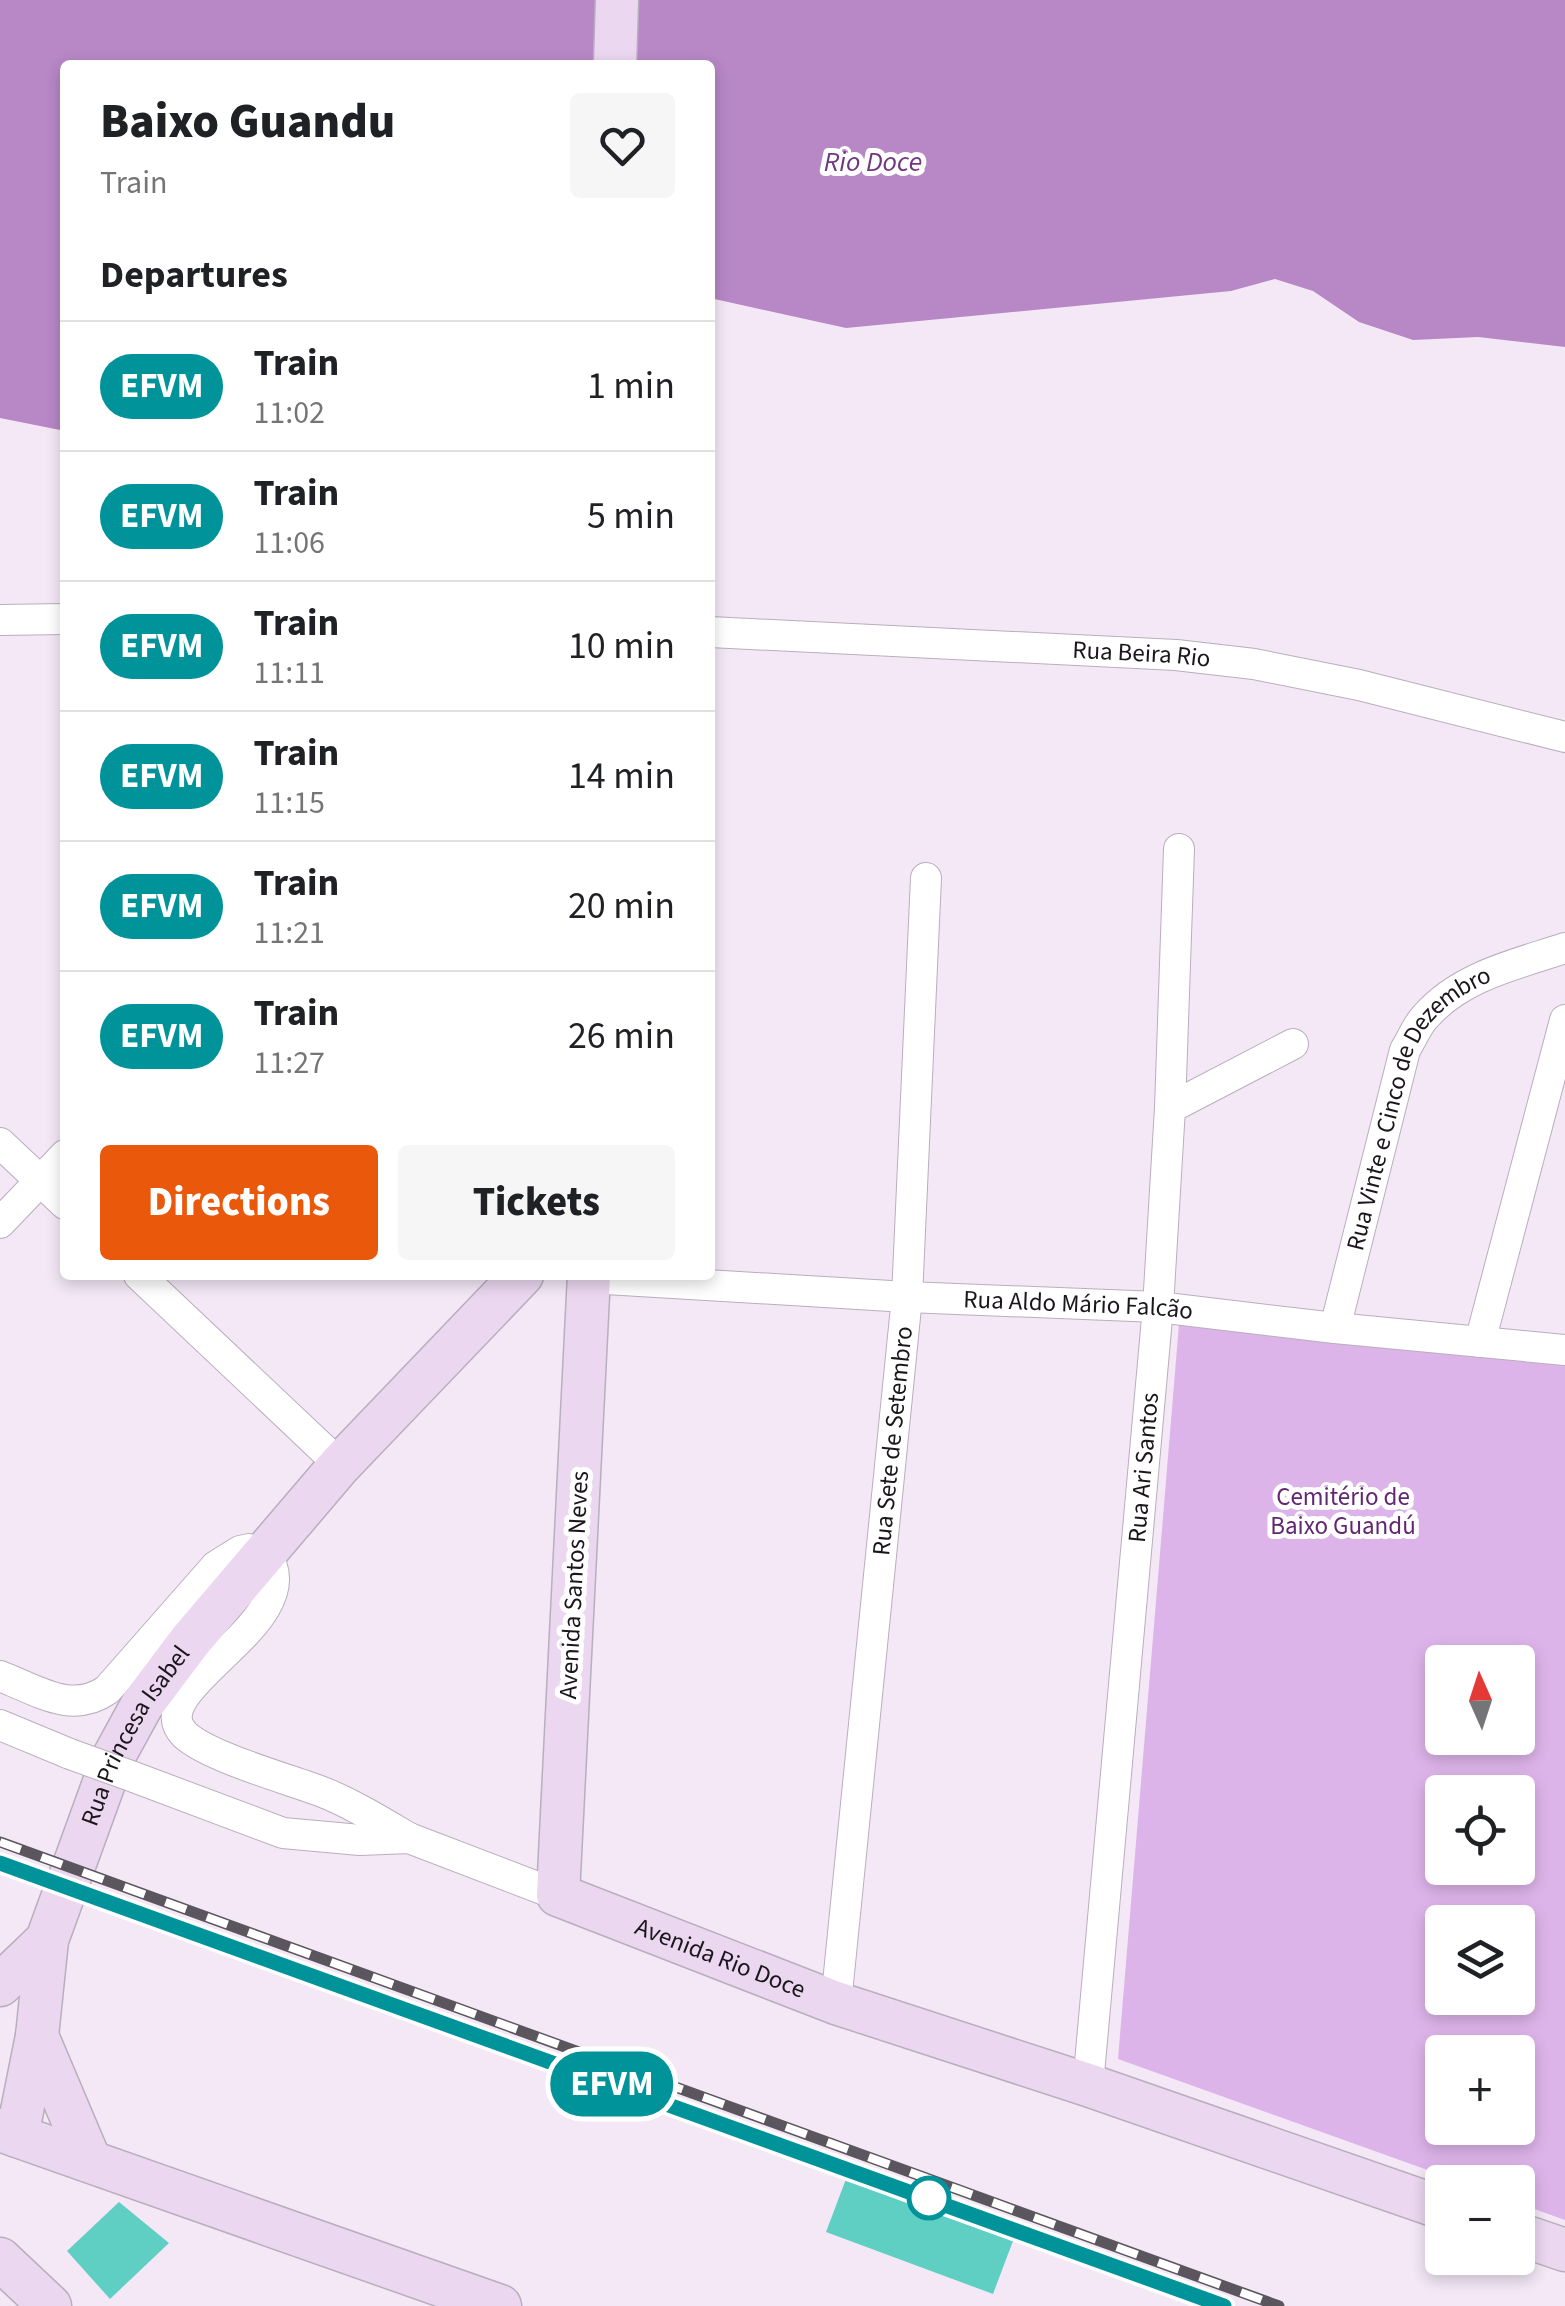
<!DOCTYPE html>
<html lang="en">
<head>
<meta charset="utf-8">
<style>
  :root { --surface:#fff; --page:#f6f6f6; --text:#202124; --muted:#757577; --line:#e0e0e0; --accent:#ea580c }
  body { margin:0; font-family:"Source Sans 3",sans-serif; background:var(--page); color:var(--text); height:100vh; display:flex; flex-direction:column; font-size:38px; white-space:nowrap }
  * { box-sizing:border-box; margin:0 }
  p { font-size:32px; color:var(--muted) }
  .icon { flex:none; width:55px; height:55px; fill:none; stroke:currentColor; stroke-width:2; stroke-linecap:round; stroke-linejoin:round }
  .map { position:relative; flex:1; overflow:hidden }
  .panel { position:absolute; left:60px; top:60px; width:655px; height:1220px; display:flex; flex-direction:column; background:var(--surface); border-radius:10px; box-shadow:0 5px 15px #0003 }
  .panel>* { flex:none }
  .badge { padding:0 20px; border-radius:32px; font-size:35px; line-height:65px }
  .needle { width:65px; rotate:357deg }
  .buttons { position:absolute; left:1425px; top:1645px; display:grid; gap:20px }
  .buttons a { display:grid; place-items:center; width:110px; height:110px; border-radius:10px; background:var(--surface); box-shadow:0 5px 15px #0003; font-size:50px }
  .map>.badge { position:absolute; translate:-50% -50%; box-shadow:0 0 0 5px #fff }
  h2 { padding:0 40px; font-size:38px; line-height:90px }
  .round { display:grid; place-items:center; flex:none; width:105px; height:105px; border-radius:10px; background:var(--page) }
  .summary { display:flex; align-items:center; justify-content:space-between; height:170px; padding:0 40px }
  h1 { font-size:48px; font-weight:800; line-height:75px }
  .primary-button { display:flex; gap:20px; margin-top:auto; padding:20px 40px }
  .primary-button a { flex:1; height:115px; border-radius:10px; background:var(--accent); color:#fff; font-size:40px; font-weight:800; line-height:115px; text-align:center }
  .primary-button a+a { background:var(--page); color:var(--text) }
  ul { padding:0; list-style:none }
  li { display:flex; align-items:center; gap:30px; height:130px; padding:0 40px; border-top:2px solid var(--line) }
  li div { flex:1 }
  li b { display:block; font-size:38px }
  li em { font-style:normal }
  li .badge { min-width:110px; font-weight:700; text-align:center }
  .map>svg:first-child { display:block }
</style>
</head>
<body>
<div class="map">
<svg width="1565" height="2306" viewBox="0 0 1565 2306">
  <rect width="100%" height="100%" fill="#f4e8f7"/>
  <path fill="#ddb4ea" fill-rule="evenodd" d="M1179,1324L1565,1342V2220L1518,2203V2182H1461L1118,2059ZM1442,1662H1518V1738H1442ZM1442,1792H1518V1868H1442ZM1442,1922H1518V1998H1442ZM1442,2052H1518V2128H1442Z"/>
  <path fill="#b787c6" d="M0,0H1565V347L1478,337L1413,340L1359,322L1313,291L1275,279L1231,291L846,328L710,298V65H65V431L0,418Z"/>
  <g fill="#5fcfc4">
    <path d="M846,2179L1013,2241L993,2294L826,2232Z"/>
    <path d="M119,2202L169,2243L110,2299L67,2251Z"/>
  </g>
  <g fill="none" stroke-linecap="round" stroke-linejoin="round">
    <defs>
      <g id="street">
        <path d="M0,620L65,619"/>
        <path id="s1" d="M710,632L1176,655L1254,664L1359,685L1565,737"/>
        <path d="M1170,1108L1293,1044"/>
        <path d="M0,1143L65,1204"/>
        <path d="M0,1223L65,1155"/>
        <path d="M139,1275L340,1465"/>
        <path id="s2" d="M589,1278L907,1297L1158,1307L1335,1328L1565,1350"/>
        <path id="s3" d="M1335,1328L1405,1050C1412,1039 1417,1025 1426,1016C1461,976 1517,964 1565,948"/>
        <path d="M1480,1342L1565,1020"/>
        <path d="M0,1676C37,1690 71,1715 107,1690L216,1566L240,1551L249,1549L265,1553C315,1623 137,1688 185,1735C209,1757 288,1779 320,1791C351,1803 380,1821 409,1838"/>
        <path d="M0,1725L70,1754"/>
        <path d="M131,1776L283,1833L360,1840L409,1838L558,1895"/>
        <path id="s4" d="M836,2003L907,1297L926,878"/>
        <path id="s5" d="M1088,2085L1158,1307L1170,1108L1179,849"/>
      </g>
      <g id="secondary">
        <path d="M615,65L617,0"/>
        <path id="s6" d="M589,1275L558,1895L836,2003L1088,2085L1442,2208"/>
        <path d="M0,1985L47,1940"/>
        <path d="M37,2036L90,2161"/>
        <path d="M0,2130L500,2306"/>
        <path id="s7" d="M17,2136L37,2036L47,1940L113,1758L142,1705L190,1641L340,1465L522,1275"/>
        <path d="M1518,2234L1565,2250"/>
        <path d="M0,2259L50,2306"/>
      </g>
    </defs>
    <use href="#street" stroke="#b9aebd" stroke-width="32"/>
    <use href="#secondary" stroke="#b9aebd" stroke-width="45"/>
    <use href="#street" stroke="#fff" stroke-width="30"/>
    <use href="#secondary" stroke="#ebd7f0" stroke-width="42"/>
    <defs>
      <g id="rail">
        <path d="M0,1842L1279,2306"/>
        <path d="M0,1863L1224,2306"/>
      </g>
    </defs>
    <use href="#rail" stroke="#5b555d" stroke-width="11"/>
    <use href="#rail" stroke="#fff" stroke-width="8" stroke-dasharray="22" stroke-linecap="butt"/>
    <defs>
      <path id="street-bridge" d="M70,1754L131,1776"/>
    </defs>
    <use href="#street-bridge" stroke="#b9aebd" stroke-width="32" stroke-linecap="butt"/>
    <use href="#street-bridge" stroke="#fff" stroke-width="30"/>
  </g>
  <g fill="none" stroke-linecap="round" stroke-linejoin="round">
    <defs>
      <path id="line" d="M0,1863L1224,2306"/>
    </defs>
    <use href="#line" stroke="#fff" stroke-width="22"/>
    <use href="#line" stroke="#00939a" stroke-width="15"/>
  </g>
  <circle fill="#fff" stroke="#00939a" stroke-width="5" cx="929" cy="2198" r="20"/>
  <g text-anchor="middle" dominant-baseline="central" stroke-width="10" stroke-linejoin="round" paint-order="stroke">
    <g font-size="25" fill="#1a161b" stroke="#fff">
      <text stroke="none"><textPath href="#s1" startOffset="432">Rua Beira Rio</textPath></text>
      <text stroke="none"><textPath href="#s3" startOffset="242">Rua Vinte e Cinco de Dezembro</textPath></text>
      <text stroke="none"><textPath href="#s2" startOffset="490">Rua Aldo Mário Falcão</textPath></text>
      <text stroke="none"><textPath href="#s4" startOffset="565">Rua Sete de Setembro</textPath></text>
      <text stroke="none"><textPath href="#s5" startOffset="620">Rua Ari Santos</textPath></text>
      <text transform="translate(574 1585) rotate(-87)">Avenida Santos Neves</text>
      <text stroke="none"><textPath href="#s7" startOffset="422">Rua Princesa Isabel</textPath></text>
      <text stroke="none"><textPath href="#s6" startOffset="795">Avenida Rio Doce</textPath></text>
    </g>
    <g font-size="25" fill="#622772" stroke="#fff">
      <text x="1343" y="1497">Cemitério de<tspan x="1343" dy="29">Baixo Guandú</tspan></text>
    </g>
    <g font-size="28" font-style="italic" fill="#713682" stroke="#fff">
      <text x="873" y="162">Rio Doce</text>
    </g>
  </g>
</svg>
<div class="buttons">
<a><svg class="needle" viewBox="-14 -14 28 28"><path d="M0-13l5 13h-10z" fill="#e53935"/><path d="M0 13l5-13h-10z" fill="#757577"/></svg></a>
<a><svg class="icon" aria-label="locate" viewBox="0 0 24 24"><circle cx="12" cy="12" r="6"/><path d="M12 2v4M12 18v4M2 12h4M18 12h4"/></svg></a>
<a><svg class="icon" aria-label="layers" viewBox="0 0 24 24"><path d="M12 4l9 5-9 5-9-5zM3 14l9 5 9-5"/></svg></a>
<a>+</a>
<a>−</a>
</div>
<b class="badge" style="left:612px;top:2084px;background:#00939a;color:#fff">EFVM</b>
<section class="panel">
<div class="summary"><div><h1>Baixo Guandu</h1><p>Train</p></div><a class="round"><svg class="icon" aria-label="heart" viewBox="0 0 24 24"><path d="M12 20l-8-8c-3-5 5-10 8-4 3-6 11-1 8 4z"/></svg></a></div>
<h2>Departures</h2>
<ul>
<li><span class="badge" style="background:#00939a;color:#fff">EFVM</span><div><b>Train</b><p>11:02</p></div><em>1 min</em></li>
<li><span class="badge" style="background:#00939a;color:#fff">EFVM</span><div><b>Train</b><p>11:06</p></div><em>5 min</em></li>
<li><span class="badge" style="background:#00939a;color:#fff">EFVM</span><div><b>Train</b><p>11:11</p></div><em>10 min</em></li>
<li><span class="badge" style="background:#00939a;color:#fff">EFVM</span><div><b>Train</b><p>11:15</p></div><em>14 min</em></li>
<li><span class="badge" style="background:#00939a;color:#fff">EFVM</span><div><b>Train</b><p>11:21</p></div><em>20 min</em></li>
<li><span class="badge" style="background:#00939a;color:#fff">EFVM</span><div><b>Train</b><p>11:27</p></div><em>26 min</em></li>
</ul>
<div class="primary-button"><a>Directions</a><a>Tickets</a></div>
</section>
</div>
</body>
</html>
